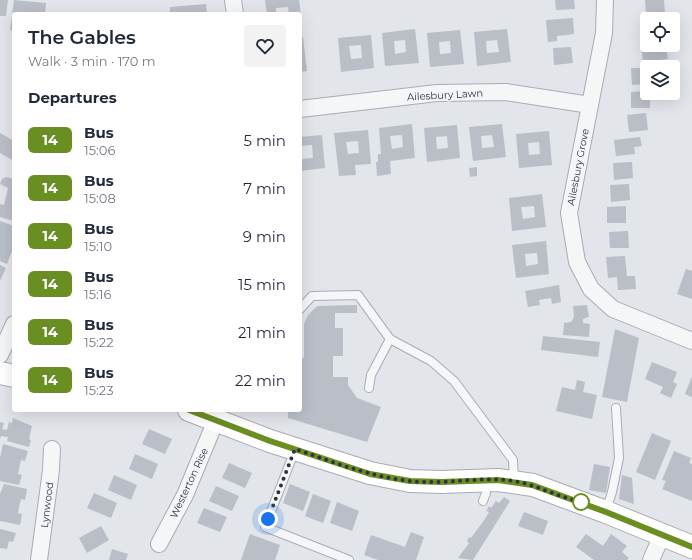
<!DOCTYPE html>
<html lang="en">
<head>
<meta charset="utf-8">
<style>
  :root { --surface:#fff; --page:#f2f2f3; --text:#1f2937; --muted:#747a83 }
  body { margin:0; font-family:Montserrat,sans-serif; background:var(--page); color:var(--text); height:100vh; display:flex; flex-direction:column; font-size:15px; white-space:nowrap }
  * { box-sizing:border-box; margin:0 }
  p { font-size:13px; color:var(--muted) }
  .icon { flex:none; width:22px; height:22px; fill:none; stroke:currentColor; stroke-width:2; stroke-linecap:round; stroke-linejoin:round }
  .map { position:relative; flex:1; overflow:hidden }
  .panel { position:absolute; left:12px; top:12px; width:290px; height:400px; display:flex; flex-direction:column; background:var(--surface); border-radius:4px; box-shadow:0 4px 16px #0002 }
  .panel>* { flex:none }
  .badge { padding:0 8px; border-radius:6px; font-size:14px; line-height:26px }
  .tools { position:absolute; left:640px; top:12px; display:grid; gap:8px }
  .tools a { display:grid; place-items:center; width:40px; height:40px; border-radius:4px; background:var(--surface); box-shadow:0 4px 16px #0002; font-size:20px }
  .you { position:absolute; width:20px; height:20px; margin:-10px; border:3px solid #fff; border-radius:50%; background:#1a73e8; box-shadow:0 0 0 6px #1a73e833 }
  .map>.badge { position:absolute; translate:-50% -50%; box-shadow:0 0 0 2px #fff }
  h2 { padding:0 16px; font-size:15px; line-height:36px }
  .round { display:grid; place-items:center; flex:none; width:42px; height:42px; border-radius:4px; background:var(--page) }
  .head { display:flex; align-items:center; justify-content:space-between; height:68px; padding:0 16px }
  h1 { font-size:19px; font-weight:600; line-height:30px }
  ul { padding:0; list-style:none }
  li { display:flex; align-items:center; gap:12px; height:48px; padding:0 16px }
  li div { flex:1 }
  li b { display:block; font-size:15px }
  li em { font-style:normal }
  li .badge { min-width:44px; font-weight:700; text-align:center }
  .map>svg:first-child { display:block }
</style>
</head>
<body>
<div class="map">
<svg width="692" height="560" viewBox="0 0 692 560">
  <rect width="100%" height="100%" fill="#e2e5ea"/>
  <g fill="#babec7" fill-rule="evenodd">
    <path d="M0,0H8L6,16H0Z"/>
    <path d="M14,0L46,3L45,14H14V30H10Z"/>
    <path d="M265,0H299L301,14H289L288,7L276,8V14H267Z"/>
    <path d="M555,0H574L575,9L556,10Z"/>
    <path d="M645,0H664L665,13L646,14Z"/>
    <path d="M206,4L207,14H170V7Z"/>
    <path d="M573,18L574,34L557,36V41L548,42L546,20Z"/>
    <path d="M643,21H647V37L644,38Z"/>
    <path d="M415,29L419,63L385,66L382,33ZM405,40L406,52L395,54L394,41Z"/>
    <path d="M507,29L511,62L477,66L474,32ZM497,40L499,52L487,53L486,41Z"/>
    <path d="M460,30L464,64L430,67L427,33ZM450,41L451,53L440,54L439,42Z"/>
    <path d="M371,35L374,68L341,72L338,38ZM361,45L362,58L351,59L349,46Z"/>
    <path d="M303,37L307,71L300,72V38Z"/>
    <path d="M641,45H673L674,51L667,52L668,59L643,62Z"/>
    <path d="M571,47L573,63L554,65L553,48Z"/>
    <path d="M631,68H647V84L632,85Z"/>
    <path d="M647,91L650,93V108H631V92Z"/>
    <path d="M646,113L648,130L629,132L627,115Z"/>
    <path d="M412,124L415,158L390,161L391,174L377,176L376,162H378V154H381L379,128ZM402,135L403,147L392,149L390,136Z"/>
    <path d="M502,124L506,157L473,161L469,127ZM492,135L494,147L482,148L481,136Z"/>
    <path d="M457,125L460,158L427,162L424,128ZM447,136L448,148L437,149L436,137Z"/>
    <path d="M368,130L371,164L355,165L356,175L339,176L334,133ZM358,141L359,153L348,154L346,142Z"/>
    <path d="M549,131L552,165L519,168L516,134ZM539,142L540,154L529,155L528,143Z"/>
    <path d="M0,133L14,141V161L0,153Z"/>
    <path d="M322,135L325,168L300,171V153L302,159L313,158L312,145L300,146V137Z"/>
    <path d="M640,137L642,146L634,147L635,154L616,156L614,140Z"/>
    <path d="M632,162L633,178L614,180L613,163Z"/>
    <path d="M477,167V176L470,177L469,168Z"/>
    <path d="M6,177L14,179V221L0,217V204L4,205L8,188L0,184L2,179Z"/>
    <path d="M629,184L630,200L611,202L610,185Z"/>
    <path d="M542,194L546,227L512,231L509,198ZM534,206L535,217L523,219L521,207Z"/>
    <path d="M626,206V223H607V207Z"/>
    <path d="M0,221L14,226V246L7,264L0,261Z"/>
    <path d="M628,231L629,248H610L609,232Z"/>
    <path d="M546,241L549,274L516,278L512,245ZM537,253L538,264L526,266L525,254Z"/>
    <path d="M625,256L627,276H635L636,289L618,290L617,277L608,278L606,257Z"/>
    <path d="M0,265L6,268L0,281Z"/>
    <path d="M686,269L692,271V299L677,294Z"/>
    <path d="M559,285L561,302L552,304L551,298L539,300L540,305L528,307L525,291Z"/>
    <path d="M357,305V313H335V328H343V356H333V377H348V385L357,398L381,407L367,442L288,418V410H300V361L304,357V324L308,315L317,306Z"/>
    <path d="M587,305L589,317L583,319V323L590,324L589,337L563,335L564,323L571,322L574,317L573,306Z"/>
    <path d="M615,329L639,338L627,402L602,397Z"/>
    <path d="M543,336L600,342L598,357L541,350Z"/>
    <path d="M652,362L677,372L673,382L677,384L671,398L660,393L663,387L645,379Z"/>
    <path d="M692,376V397L685,394Z"/>
    <path d="M577,380L585,382L583,392L597,395L592,419L556,411L562,387L575,390Z"/>
    <path d="M13,418L32,426L29,439L31,440L29,447L7,441L8,437L1,436L0,439V422L4,423L2,429L7,430L9,422L12,423Z"/>
    <path d="M149,429L172,439L165,454L142,444Z"/>
    <path d="M652,433L671,441L655,480L636,472Z"/>
    <path d="M3,444L28,451L25,461L21,460L18,474L22,475L19,485L0,481V458Z"/>
    <path d="M674,451L691,458L689,463L692,464V501L662,489L666,481L662,480Z"/>
    <path d="M135,454L158,464L152,479L129,469Z"/>
    <path d="M229,463L252,473L245,488L222,478Z"/>
    <path d="M594,464L610,467L606,493L589,490Z"/>
    <path d="M114,475L137,485L131,500L108,490Z"/>
    <path d="M622,475L632,478L634,504L619,499Z"/>
    <path d="M4,484L27,489L25,500L21,499L19,507L18,513L22,514L20,525L0,521V494Z"/>
    <path d="M290,484L310,492L303,511L283,503Z"/>
    <path d="M216,486L239,496L232,511L209,501Z"/>
    <path d="M94,493L117,503L111,518L87,508Z"/>
    <path d="M313,494L331,501L323,523L305,516Z"/>
    <path d="M504,497L510,501L473,560L458,558L469,543L467,541L469,537L471,538L485,519L489,512L486,511L489,506L491,508L496,501L499,503Z"/>
    <path d="M337,502L359,511L352,531L330,523Z"/>
    <path d="M204,508L227,517L220,532L197,523Z"/>
    <path d="M524,512L548,521L543,535L518,526Z"/>
    <path d="M101,526L109,540L87,553L79,538Z"/>
    <path d="M0,529L16,533L13,542L9,541L7,549L0,548Z"/>
    <path d="M411,532L424,537L416,560H378L364,555L371,535L405,547Z"/>
    <path d="M250,534L280,545L275,560H241Z"/>
    <path d="M586,534L603,546L611,534L627,546L622,552L629,558L627,560H594L576,547Z"/>
    <path d="M112,549L128,554L126,560H109Z"/>
  </g>
  <g fill="none" stroke-linecap="round" stroke-linejoin="round">
    <defs>
      <g id="lane">
        <path d="M300,309L312,296L358,295L390,339L431,361L454,381L513,460L514,481"/>
        <path d="M369,388L371,375L390,339"/>
        <path d="M295,450L265,527L349,560"/>
        <path d="M483,501L486,493L485,481"/>
        <path d="M606,511L612,492L619,458L616,408"/>
      </g>
      <g id="street">
        <path d="M233,0L235,14"/>
        <path d="M605,0L604,33L569,213L577,262L591,289L613,309L692,341"/>
        <path d="M300,109L437,93L506,92L590,105"/>
        <path d="M0,355L14,324"/>
        <path d="M159,544L185,495L216,420"/>
        <path d="M39,560L51,470L52,449"/>
        <path d="M651,560L662,535"/>
      </g>
      <g id="secondary">
        <path d="M0,373L14,376"/>
        <path d="M189,410L270,441L370,473L410,481L441,482L498,480L533,485L606,512L692,547"/>
      </g>
    </defs>
    <use href="#lane" stroke="#a7acb4" stroke-width="10"/>
    <use href="#street" stroke="#a7acb4" stroke-width="18"/>
    <use href="#secondary" stroke="#a7acb4" stroke-width="24"/>
    <use href="#lane" stroke="#f5f6f8" stroke-width="8"/>
    <use href="#street" stroke="#f5f6f8" stroke-width="16"/>
    <use href="#secondary" stroke="#fff" stroke-width="22"/>
  </g>
  <g fill="none" stroke-linecap="round" stroke-linejoin="round">
    <defs>
      <path id="line" d="M189,410L270,441L370,474L410,481L441,482L498,480L532,485L606,512L692,547"/>
    </defs>
    <use href="#line" stroke="#fff" stroke-width="9"/>
    <use href="#line" stroke="#6b8e23" stroke-width="6"/>
    <path stroke="#2b3341" stroke-width="4" stroke-dasharray="0 7.2" d="M268,519L295,449C333,462 371,477 410,481C445,485 480,476 514,481C537,485 558,497 581,502"/>
  </g>
  <circle fill="#fff" stroke="#6b8e23" stroke-width="2" cx="581" cy="502" r="8"/>
  <g text-anchor="middle" dominant-baseline="central" stroke-width="3" stroke-linejoin="round" paint-order="stroke">
    <g font-size="10" fill="#2b3341" stroke="#f2f4f7">
      <text transform="translate(445 95) rotate(-3)">Ailesbury Lawn</text>
      <text transform="translate(578 167) rotate(-79)">Ailesbury Grove</text>
      <text transform="translate(189 483) rotate(-65)">Westerton Rise</text>
      <text transform="translate(47 505) rotate(-83)">Lynwood</text>
    </g>
  </g>
</svg>
<div class="tools">
<a><svg class="icon" aria-label="locate" viewBox="0 0 24 24"><circle cx="12" cy="12" r="6"/><path d="M12 2v4M12 18v4M2 12h4M18 12h4"/></svg></a>
<a><svg class="icon" aria-label="layers" viewBox="0 0 24 24"><path d="M12 4l9 5-9 5-9-5zM3 14l9 5 9-5"/></svg></a>
</div>
<div class="you" style="left:268px;top:519px"></div>
<section class="panel">
<div class="head"><div><h1>The Gables</h1><p>Walk · 3 min · 170 m</p></div><a class="round"><svg class="icon" aria-label="heart" viewBox="0 0 24 24"><path d="M12 20l-8-8c-3-5 5-10 8-4 3-6 11-1 8 4z"/></svg></a></div>
<h2>Departures</h2>
<ul>
<li><span class="badge" style="background:#6b8e23;color:#fff">14</span><div><b>Bus</b><p>15:06</p></div><em>5 min</em></li>
<li><span class="badge" style="background:#6b8e23;color:#fff">14</span><div><b>Bus</b><p>15:08</p></div><em>7 min</em></li>
<li><span class="badge" style="background:#6b8e23;color:#fff">14</span><div><b>Bus</b><p>15:10</p></div><em>9 min</em></li>
<li><span class="badge" style="background:#6b8e23;color:#fff">14</span><div><b>Bus</b><p>15:16</p></div><em>15 min</em></li>
<li><span class="badge" style="background:#6b8e23;color:#fff">14</span><div><b>Bus</b><p>15:22</p></div><em>21 min</em></li>
<li><span class="badge" style="background:#6b8e23;color:#fff">14</span><div><b>Bus</b><p>15:23</p></div><em>22 min</em></li>
</ul>
</section>
</div>
</body>
</html>
